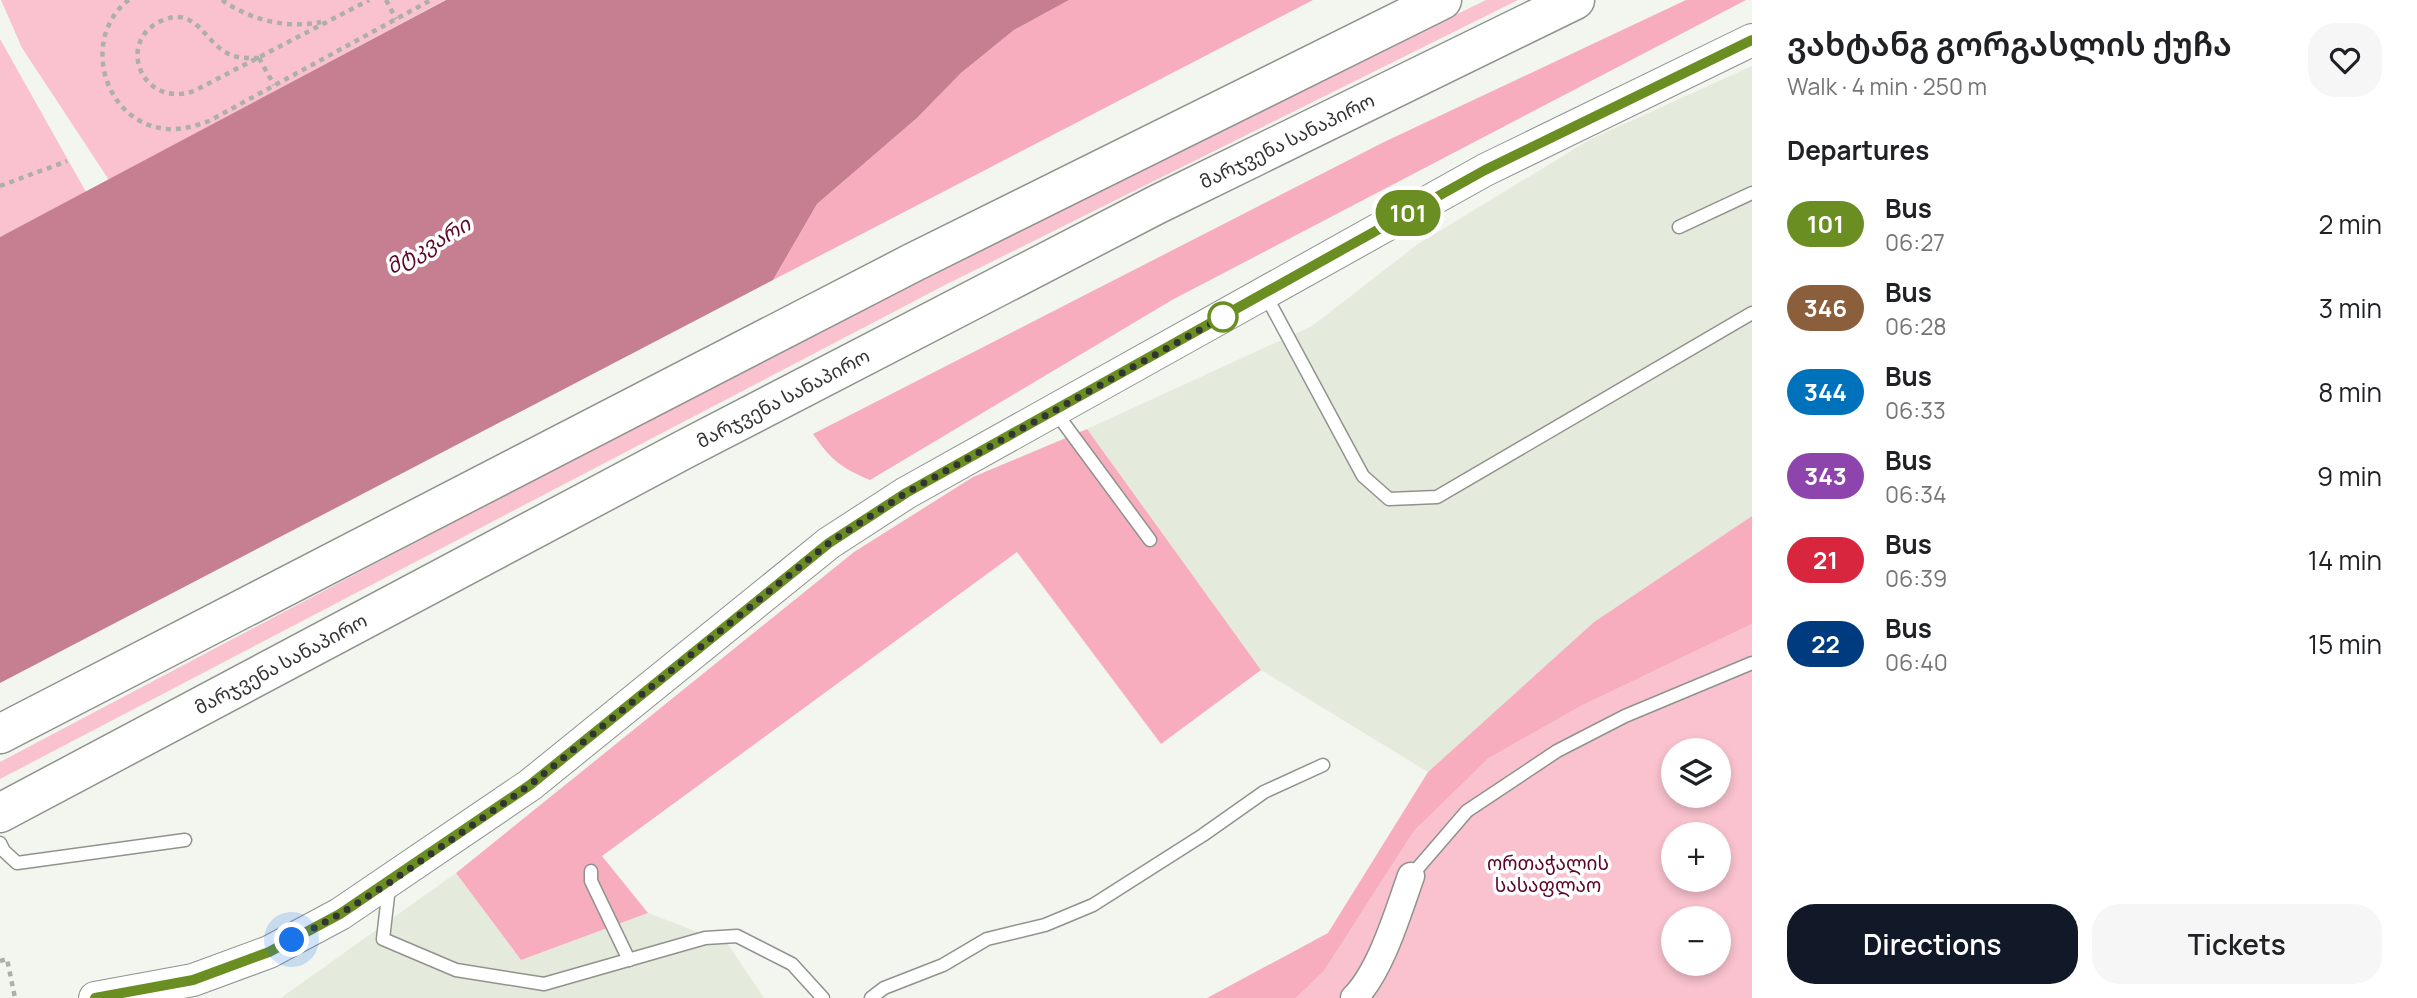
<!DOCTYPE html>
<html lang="en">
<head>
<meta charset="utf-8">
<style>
  :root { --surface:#fff; --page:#f6f6f6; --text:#202124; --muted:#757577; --accent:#111827 }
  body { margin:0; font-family:Manrope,"Noto Sans Georgian",sans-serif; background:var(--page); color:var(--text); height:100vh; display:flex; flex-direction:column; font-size:26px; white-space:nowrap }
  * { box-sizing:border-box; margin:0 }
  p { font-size:23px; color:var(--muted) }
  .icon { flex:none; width:38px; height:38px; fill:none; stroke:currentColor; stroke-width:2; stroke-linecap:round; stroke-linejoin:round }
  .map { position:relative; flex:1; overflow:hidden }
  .details { display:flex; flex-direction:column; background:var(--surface); width:665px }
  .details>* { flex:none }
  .badge { padding:0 14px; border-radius:23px; font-size:24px; line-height:46px }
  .tools { position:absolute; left:1661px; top:738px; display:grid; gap:14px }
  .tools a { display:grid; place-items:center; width:70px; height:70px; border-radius:50%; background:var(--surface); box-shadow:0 4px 10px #0003; font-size:35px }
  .you { position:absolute; width:35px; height:35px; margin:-18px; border:5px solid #fff; border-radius:50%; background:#1a73e8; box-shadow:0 0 0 10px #1a73e833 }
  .map>.badge { position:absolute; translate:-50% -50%; box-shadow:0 0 0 4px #fff }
  h2 { padding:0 35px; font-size:26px; line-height:63px }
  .round { display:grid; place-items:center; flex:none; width:74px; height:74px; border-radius:28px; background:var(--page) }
  .overview { display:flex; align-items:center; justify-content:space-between; height:119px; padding:0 35px }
  h1 { font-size:33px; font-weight:600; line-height:52px }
  .button { display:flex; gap:14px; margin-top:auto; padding:14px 35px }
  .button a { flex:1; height:80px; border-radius:28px; background:var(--accent); color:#fff; font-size:28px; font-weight:600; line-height:80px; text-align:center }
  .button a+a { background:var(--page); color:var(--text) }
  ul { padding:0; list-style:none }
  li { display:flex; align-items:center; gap:21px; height:84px; padding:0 35px }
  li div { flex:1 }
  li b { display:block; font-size:26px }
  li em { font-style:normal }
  li .badge { min-width:77px; font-weight:700; text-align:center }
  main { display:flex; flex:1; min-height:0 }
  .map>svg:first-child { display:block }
</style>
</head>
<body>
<main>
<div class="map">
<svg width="1752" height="998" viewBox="0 0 1752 998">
  <rect width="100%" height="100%" fill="#f2f6ef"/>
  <g fill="#e4eadc">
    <path d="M1752,66V516L1594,622L1428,772L1261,670L1087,429L1312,326L1418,244L1591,139Z"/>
    <path d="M456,873L521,960L648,913L727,943L764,998H281Z"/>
  </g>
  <g fill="#f9c2ce" fill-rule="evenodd">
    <path d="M1,0H445L109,180L22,48Z"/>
    <path d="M1486,0H1518L947,284L0,779V762L937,267Z"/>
    <path d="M0,39L86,192L0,237Z"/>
    <path d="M1752,624V998H1296L1324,971L1414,831L1489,758L1581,706ZM1673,751H1718V796H1673ZM1673,835H1718V880H1673ZM1673,919H1718V964H1673Z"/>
  </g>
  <g fill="#f8adbf">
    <path d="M1069,0H1313L773,280L817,204L917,118L961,73L1014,30Z"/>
    <path d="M1686,0H1746L1172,300L870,480C840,467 832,461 813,434L1384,142Z"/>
    <path d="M1087,429L1261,670L1161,744L1017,552L602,856L648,913L521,960L456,873L854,552L973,477Z"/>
    <path d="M1752,516V624L1581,706L1489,758L1414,831L1324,971L1296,998H1207L1328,933L1428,772L1594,622Z"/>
  </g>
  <path fill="#c67f91" d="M446,0H1069L1014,30L961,73L917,118L817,204L773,280L0,683V237Z"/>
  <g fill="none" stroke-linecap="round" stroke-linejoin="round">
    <defs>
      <g id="service">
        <path d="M1679,227L1752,193"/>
        <path d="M1265,294L1363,476L1389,499L1437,497L1752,313"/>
        <path d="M1054,410L1150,540"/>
        <path d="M0,843L4,851L17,863L185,840"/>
        <path d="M591,871V881L629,960"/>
        <path d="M1411,876L1467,811L1557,751L1625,716L1752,663"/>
        <path d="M389,887L383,939L456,970L544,984L705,938L737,936L792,964L823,998"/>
        <path d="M871,998L884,988L943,965L987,939L1045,925L1093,905L1203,835L1264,792L1323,765"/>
      </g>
      <path id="minor" d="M1354,998C1381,971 1398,912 1411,876"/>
      <path id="tertiary" d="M95,998L193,980L269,952L340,914L530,785L829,543L906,493L1485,170L1752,40"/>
      <g id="trunk">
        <path d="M0,734L912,263L1442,0"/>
        <path id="s1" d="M0,813L685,449L1158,204L1575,0"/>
      </g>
    </defs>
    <use href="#service" stroke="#90938d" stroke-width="15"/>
    <use href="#minor" stroke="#90938d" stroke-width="29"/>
    <use href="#tertiary" stroke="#90938d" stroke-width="34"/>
    <use href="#trunk" stroke="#90938d" stroke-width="41"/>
    <g stroke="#acafaa" stroke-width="4.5" stroke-dasharray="5 5" stroke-linecap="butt">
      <path d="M129,0C117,8 109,22 105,35C94,77 120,125 167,129C182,130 195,126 209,121L431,0"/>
      <path d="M222,0C250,20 287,29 321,22"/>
      <path d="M386,0L396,19"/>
      <path d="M259,58C248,58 237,59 227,53C204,41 195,5 161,21C115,42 142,109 194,91L369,0"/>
      <path d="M259,58L274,85"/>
      <path d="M0,186L67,161"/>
      <path d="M0,961L7,959L15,998"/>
    </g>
    <use href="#service" stroke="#fff" stroke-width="12"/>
    <use href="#minor" stroke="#fff" stroke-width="26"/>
    <use href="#tertiary" stroke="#fff" stroke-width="32"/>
    <use href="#trunk" stroke="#fff" stroke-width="38"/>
  </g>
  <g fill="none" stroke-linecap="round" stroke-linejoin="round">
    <defs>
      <path id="line" d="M95,998L193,980L269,952L340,914L530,785L829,543L906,493L1485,170L1752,40"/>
    </defs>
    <use href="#line" stroke="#fff" stroke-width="16"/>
    <use href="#line" stroke="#6b8e23" stroke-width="10"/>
    <path stroke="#333532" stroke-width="7" stroke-dasharray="0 12.6" d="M292,940L340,914L389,883L530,785L829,543L906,493L1223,317"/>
  </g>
  <circle fill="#fff" stroke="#6b8e23" stroke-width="3.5" cx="1223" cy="317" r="14"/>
  <g text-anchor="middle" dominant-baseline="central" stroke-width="7" stroke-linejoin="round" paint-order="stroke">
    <g font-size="19" fill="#333532" stroke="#fff">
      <text stroke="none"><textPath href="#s1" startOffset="1452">მარჯვენა სანაპირო</textPath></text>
      <text stroke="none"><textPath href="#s1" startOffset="886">მარჯვენა სანაპირო</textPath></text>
      <text stroke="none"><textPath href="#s1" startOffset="318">მარჯვენა სანაპირო</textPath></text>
    </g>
    <g font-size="19" fill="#5b0329" stroke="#fff">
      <text x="1548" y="863">ორთაჭალის<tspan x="1548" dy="22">სასაფლაო</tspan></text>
    </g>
    <g font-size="21" font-style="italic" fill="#5e062b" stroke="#fff">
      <text transform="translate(428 245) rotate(-30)">მტკვარი</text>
    </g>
  </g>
</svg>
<div class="tools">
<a><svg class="icon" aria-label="layers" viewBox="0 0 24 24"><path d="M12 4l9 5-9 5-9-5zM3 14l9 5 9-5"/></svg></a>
<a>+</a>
<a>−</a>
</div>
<div class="you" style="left:292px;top:940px"></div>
<b class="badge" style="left:1408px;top:213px;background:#6b8e23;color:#fff">101</b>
</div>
<section class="details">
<div class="overview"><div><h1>ვახტანგ გორგასლის ქუჩა</h1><p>Walk · 4 min · 250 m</p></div><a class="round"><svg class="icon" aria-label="heart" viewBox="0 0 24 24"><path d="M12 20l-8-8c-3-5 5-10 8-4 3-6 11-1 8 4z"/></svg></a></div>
<h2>Departures</h2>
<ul>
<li><span class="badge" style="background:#6b8e23;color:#fff">101</span><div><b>Bus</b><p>06:27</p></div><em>2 min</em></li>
<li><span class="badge" style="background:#8b5e3c;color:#fff">346</span><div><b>Bus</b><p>06:28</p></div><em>3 min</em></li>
<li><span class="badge" style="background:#0072bc;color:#fff">344</span><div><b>Bus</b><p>06:33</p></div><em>8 min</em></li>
<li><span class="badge" style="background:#8e44ad;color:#fff">343</span><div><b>Bus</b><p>06:34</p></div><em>9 min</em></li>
<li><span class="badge" style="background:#d7263d;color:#fff">21</span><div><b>Bus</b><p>06:39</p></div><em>14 min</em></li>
<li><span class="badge" style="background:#003b80;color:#fff">22</span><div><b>Bus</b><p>06:40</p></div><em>15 min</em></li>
</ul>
<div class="button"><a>Directions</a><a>Tickets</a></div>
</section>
</main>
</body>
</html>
